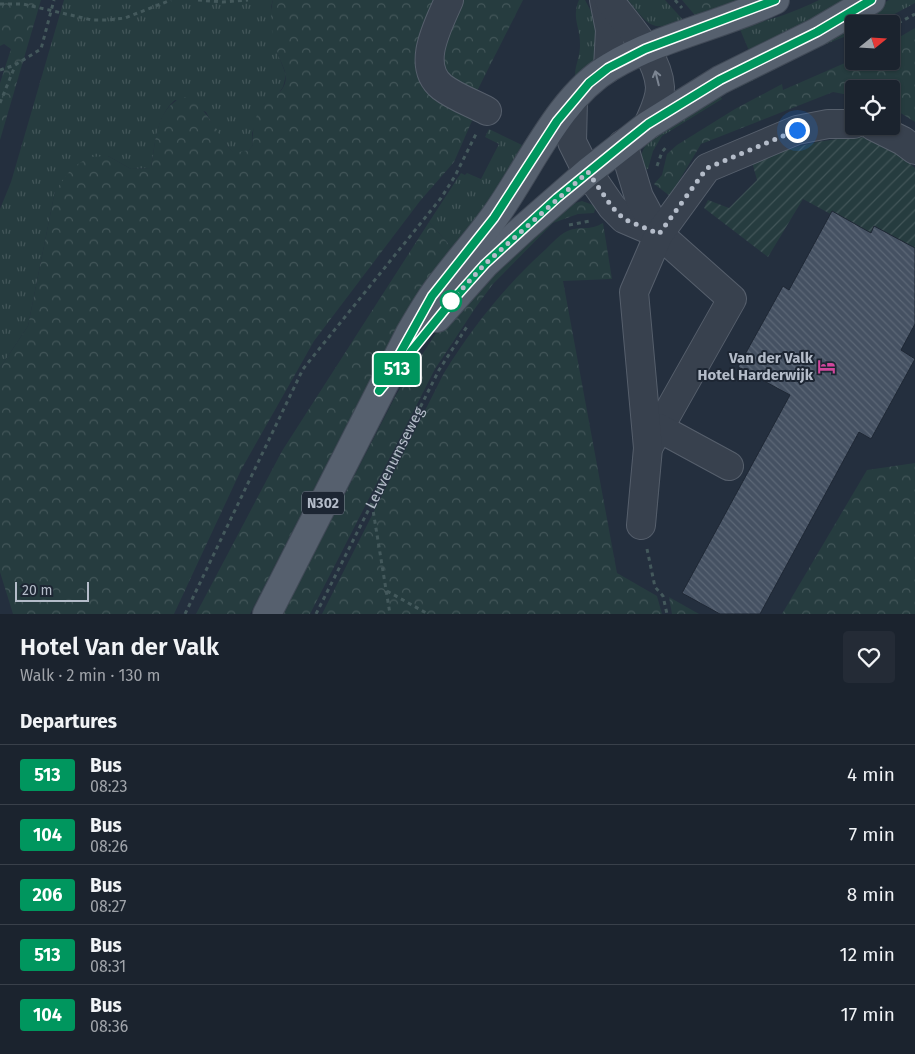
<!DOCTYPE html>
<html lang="en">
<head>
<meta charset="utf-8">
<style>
  :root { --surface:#1b232e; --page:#242b36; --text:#f1f3f6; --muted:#a0a4aa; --line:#39404a }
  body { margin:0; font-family:"Fira Sans",sans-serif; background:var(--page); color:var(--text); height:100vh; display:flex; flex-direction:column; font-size:19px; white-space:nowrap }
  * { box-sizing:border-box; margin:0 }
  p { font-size:16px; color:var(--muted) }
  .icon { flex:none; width:28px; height:28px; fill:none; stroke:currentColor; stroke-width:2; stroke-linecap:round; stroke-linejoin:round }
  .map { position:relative; height:614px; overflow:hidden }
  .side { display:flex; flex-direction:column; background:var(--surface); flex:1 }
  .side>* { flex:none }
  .badge { padding:0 10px; border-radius:4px; font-size:18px; line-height:32px }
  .needle { width:32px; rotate:72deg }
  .controls { position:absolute; left:845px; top:15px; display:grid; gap:10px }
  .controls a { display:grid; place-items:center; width:55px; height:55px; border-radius:5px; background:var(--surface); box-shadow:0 1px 4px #0004,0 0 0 1px var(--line); font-size:25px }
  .scale { position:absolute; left:15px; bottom:12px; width:74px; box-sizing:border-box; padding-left:5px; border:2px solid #b4bcc9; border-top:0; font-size:14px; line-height:18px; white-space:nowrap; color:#b4bcc9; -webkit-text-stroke:4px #1d2633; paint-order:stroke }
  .you { position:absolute; width:25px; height:25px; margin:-12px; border:4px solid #fff; border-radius:50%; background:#1a73e8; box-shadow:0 0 0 8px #1a73e833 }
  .map>.badge { position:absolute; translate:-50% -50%; box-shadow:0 0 0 2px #fff }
  h2 { padding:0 20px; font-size:19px; line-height:45px }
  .round { display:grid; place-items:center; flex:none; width:52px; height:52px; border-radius:5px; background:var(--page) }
  .headline { display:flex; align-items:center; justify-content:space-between; height:85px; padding:0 20px }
  h1 { font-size:24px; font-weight:600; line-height:38px }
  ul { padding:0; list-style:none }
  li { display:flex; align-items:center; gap:15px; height:60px; padding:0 20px; border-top:1px solid var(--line) }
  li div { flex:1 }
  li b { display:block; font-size:19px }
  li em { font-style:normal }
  li .badge { min-width:55px; font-weight:700; text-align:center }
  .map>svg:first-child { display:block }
</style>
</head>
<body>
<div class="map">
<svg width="915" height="614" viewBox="0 0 915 614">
  <defs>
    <pattern id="grass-tufts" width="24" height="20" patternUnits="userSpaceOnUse" patternTransform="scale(1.25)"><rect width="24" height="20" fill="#263c3f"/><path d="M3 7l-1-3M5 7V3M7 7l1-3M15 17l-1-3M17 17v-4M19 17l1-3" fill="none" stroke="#435659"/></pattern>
    <pattern id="forest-crowns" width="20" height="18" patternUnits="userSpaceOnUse" patternTransform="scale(1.25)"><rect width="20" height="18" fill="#263c3f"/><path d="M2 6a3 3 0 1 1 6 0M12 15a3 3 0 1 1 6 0" fill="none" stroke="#435659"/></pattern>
    <pattern id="garden-furrows" width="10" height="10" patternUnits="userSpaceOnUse" patternTransform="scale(1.25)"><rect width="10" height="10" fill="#263c3f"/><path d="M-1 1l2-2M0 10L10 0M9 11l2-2" fill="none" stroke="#435659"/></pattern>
    <pattern id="building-back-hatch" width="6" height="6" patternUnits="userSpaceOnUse" patternTransform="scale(1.25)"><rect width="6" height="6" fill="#455162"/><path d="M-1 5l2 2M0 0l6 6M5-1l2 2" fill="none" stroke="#5d6877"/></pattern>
  </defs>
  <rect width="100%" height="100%" fill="#242f3e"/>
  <g fill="url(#grass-tufts)">
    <path d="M64,0H273L271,7L278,54L286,75L283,87L276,97L264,104L252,133L253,145L249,150L234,154L216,132L206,112L175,100C156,116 155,145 151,168L131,169L108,156L55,191L28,326L0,368V209L11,182Z"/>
    <path d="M579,0H585L594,17L601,55L578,88C571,69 579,65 580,46C581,28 571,18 579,0Z"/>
    <path d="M628,0H665L685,22C650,31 650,27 628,0Z"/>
    <path d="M819,0H843L802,28L750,53L739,27C768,21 793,13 819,0Z"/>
    <path d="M889,0H915V3L876,24H854V33L821,46L736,89L733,84Z"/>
    <path d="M718,92L722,99L662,136L653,151L648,169L642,170C631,135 694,107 718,92Z"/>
    <path d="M489,129L522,145L482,213L455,251L429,222L461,173L465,175L467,173L481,179L499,144L485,137Z"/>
  </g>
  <g fill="url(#forest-crowns)">
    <path d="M0,0H41L0,140V83L11,49L4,44L0,46Z"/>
    <path d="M273,0H437L419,48L475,114L454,162L420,201L314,341L241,470L174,614H13L0,572V368L28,326L55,191L72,168L89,157L108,156L131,169L151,168C156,142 155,106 185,97C210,108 215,135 234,153L249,150L253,145C252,131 254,115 264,104C273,95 286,94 286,75C285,70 281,62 279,57C273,39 268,19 273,0Z"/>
    <path d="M460,0H523L475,95L449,82L439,53Z"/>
    <path d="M682,0H760L699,20Z"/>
    <path d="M915,28V122L891,107V89H854V96L833,92L701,144L670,196L654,184L662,175L667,154L677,145L735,109L782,84L783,90L854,59V61H891V42Z"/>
    <path d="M582,201L596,206L594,213L578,214L553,223L493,284L476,307L435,369L310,614H283L396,395L440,327L565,206Z"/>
    <path d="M429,222L455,251L367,385L250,614H196L282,451Z"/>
    <path d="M603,223L612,279L563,281L617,573L657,596L662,614H322L444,373C473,326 505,286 546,249C552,243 562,232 570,230C583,226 589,231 603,223Z"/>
    <path d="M915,463V614H782L867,470Z"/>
    <path d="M669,597L699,614H672Z"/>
  </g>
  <path fill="url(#garden-furrows)" d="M865,137L896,152L915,168V251L875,228L869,235L803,199L768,257L704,208L708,200L729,208L757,180L752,162C795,146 819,139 865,137Z"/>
  <path fill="url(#building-back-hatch)" stroke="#1f2835" d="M832,211L871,233L874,226L915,248V324L901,350L915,359L871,439L859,432L760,614H720L682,593L790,395L738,367L783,286L789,290Z"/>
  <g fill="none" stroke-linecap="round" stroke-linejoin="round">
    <defs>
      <g id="minor">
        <path d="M449,0C439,24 415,65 442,87C455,97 472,103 487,111"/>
        <path d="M604,0L610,30L608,68"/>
        <path d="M609,0C627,25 658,55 660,87C660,101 653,113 648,125"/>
        <path d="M573,100L572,142L585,168L612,207L624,219L659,234L732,299L648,448"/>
        <path d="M873,126L903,141L915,150"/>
        <path d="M623,144L639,197L659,234"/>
        <path d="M659,428L729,466"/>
        <path d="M641,525L648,448L634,292L659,234L707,168L797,130L828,124H854"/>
      </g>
      <g id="major">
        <path d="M437,318L485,264L524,228L588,172L648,125L720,80L817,32L871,0"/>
        <path d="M267,614L410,333C417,321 424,309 432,297C451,269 475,244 495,216C529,169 559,97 610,67C662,36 720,26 775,0"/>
      </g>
    </defs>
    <use href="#minor" stroke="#565f6c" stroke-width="30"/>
    <use href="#major" stroke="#414a57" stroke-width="30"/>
    <g stroke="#44595c" stroke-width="3" stroke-dasharray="4 4" stroke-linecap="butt">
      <path d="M198,0L223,2L248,0"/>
      <path d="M675,0L682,8"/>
      <path d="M0,4H23L92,20H109L125,18L171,0"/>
      <path d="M891,27L915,14"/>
      <path d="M0,70L15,65L41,49L54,0"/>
      <path d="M0,103L15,66"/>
      <path d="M657,166L662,152L668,145"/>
      <path d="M569,225L590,221"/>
      <path d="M372,504L390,614"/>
      <path d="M647,549L655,587L663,596L667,614"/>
      <path d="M387,591L428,614"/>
      <path d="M185,614L303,369L441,198L455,176L476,134"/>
      <path id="s1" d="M316,614L439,370L468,325"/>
    </g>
    <use href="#minor" stroke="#38414e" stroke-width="28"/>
    <use href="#major" stroke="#56606e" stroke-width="28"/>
  </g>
  <defs><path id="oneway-shaft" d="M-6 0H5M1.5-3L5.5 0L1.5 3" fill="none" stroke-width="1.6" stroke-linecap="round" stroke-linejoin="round" transform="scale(1.25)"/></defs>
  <use stroke="#7c8592" href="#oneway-shaft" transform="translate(657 78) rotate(-104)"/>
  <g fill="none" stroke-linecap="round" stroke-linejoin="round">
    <defs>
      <path id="line" d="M775,0L645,49L608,68L589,83L557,121L494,218L432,296L379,391L452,301L485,264L557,198L623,144L648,124L720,80L817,32L871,0"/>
    </defs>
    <use href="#line" stroke="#fff" stroke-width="11"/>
    <use href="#line" stroke="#00965e" stroke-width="8"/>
    <path stroke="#b4bcc9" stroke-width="5" stroke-dasharray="0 9" d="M451,301L485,264L588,172L612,207L624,219L659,234L707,168L797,130"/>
  </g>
  <defs>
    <symbol id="hotel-bare" viewBox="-9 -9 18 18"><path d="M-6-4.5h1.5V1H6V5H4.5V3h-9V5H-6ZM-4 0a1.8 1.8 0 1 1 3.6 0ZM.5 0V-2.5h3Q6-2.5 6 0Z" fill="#d1479c" stroke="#1d2633" stroke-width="2.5" paint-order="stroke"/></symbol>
  </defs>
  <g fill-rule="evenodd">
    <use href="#hotel-bare" x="814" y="354" width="25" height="25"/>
  </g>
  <circle fill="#fff" stroke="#00965e" stroke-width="2.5" cx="451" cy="301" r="10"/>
  <g text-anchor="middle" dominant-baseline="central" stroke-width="4" stroke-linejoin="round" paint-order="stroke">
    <rect fill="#1d2633" stroke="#878f9c" stroke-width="1" x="302" y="491.5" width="42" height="23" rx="4"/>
    <g font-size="14" font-weight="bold" fill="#b4bcc9">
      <text x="323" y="503">N302</text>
    </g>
    <g font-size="15" font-weight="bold" fill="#b4bcc9" stroke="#1d2633" text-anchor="end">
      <text x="813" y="358">Van der Valk<tspan x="813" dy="17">Hotel Harderwijk</tspan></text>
    </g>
    <g font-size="15" fill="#b4bcc9" stroke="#1d2633">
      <text stroke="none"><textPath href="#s1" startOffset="175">Leuvenumseweg</textPath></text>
    </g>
  </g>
</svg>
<div class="controls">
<a><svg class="needle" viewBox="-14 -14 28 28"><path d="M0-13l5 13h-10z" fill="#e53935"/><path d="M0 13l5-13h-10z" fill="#a0a4aa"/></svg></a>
<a><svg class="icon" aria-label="locate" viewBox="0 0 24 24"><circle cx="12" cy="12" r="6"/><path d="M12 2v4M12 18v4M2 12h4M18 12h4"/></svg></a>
</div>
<div class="scale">20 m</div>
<div class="you" style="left:797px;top:130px"></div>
<b class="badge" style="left:397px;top:369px;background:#00965e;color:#fff">513</b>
</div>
<section class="side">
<div class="headline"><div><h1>Hotel Van der Valk</h1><p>Walk · 2 min · 130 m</p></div><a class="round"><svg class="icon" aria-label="heart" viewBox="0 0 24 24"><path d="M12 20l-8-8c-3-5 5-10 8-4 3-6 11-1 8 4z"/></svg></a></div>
<h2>Departures</h2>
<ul>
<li><span class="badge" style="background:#00965e;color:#fff">513</span><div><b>Bus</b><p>08:23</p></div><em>4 min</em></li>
<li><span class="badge" style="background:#00965e;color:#fff">104</span><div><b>Bus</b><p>08:26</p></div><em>7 min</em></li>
<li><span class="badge" style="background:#00965e;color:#fff">206</span><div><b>Bus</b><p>08:27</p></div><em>8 min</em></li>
<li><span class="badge" style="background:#00965e;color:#fff">513</span><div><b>Bus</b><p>08:31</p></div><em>12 min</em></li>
<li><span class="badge" style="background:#00965e;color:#fff">104</span><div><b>Bus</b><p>08:36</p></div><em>17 min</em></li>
</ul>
</section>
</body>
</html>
